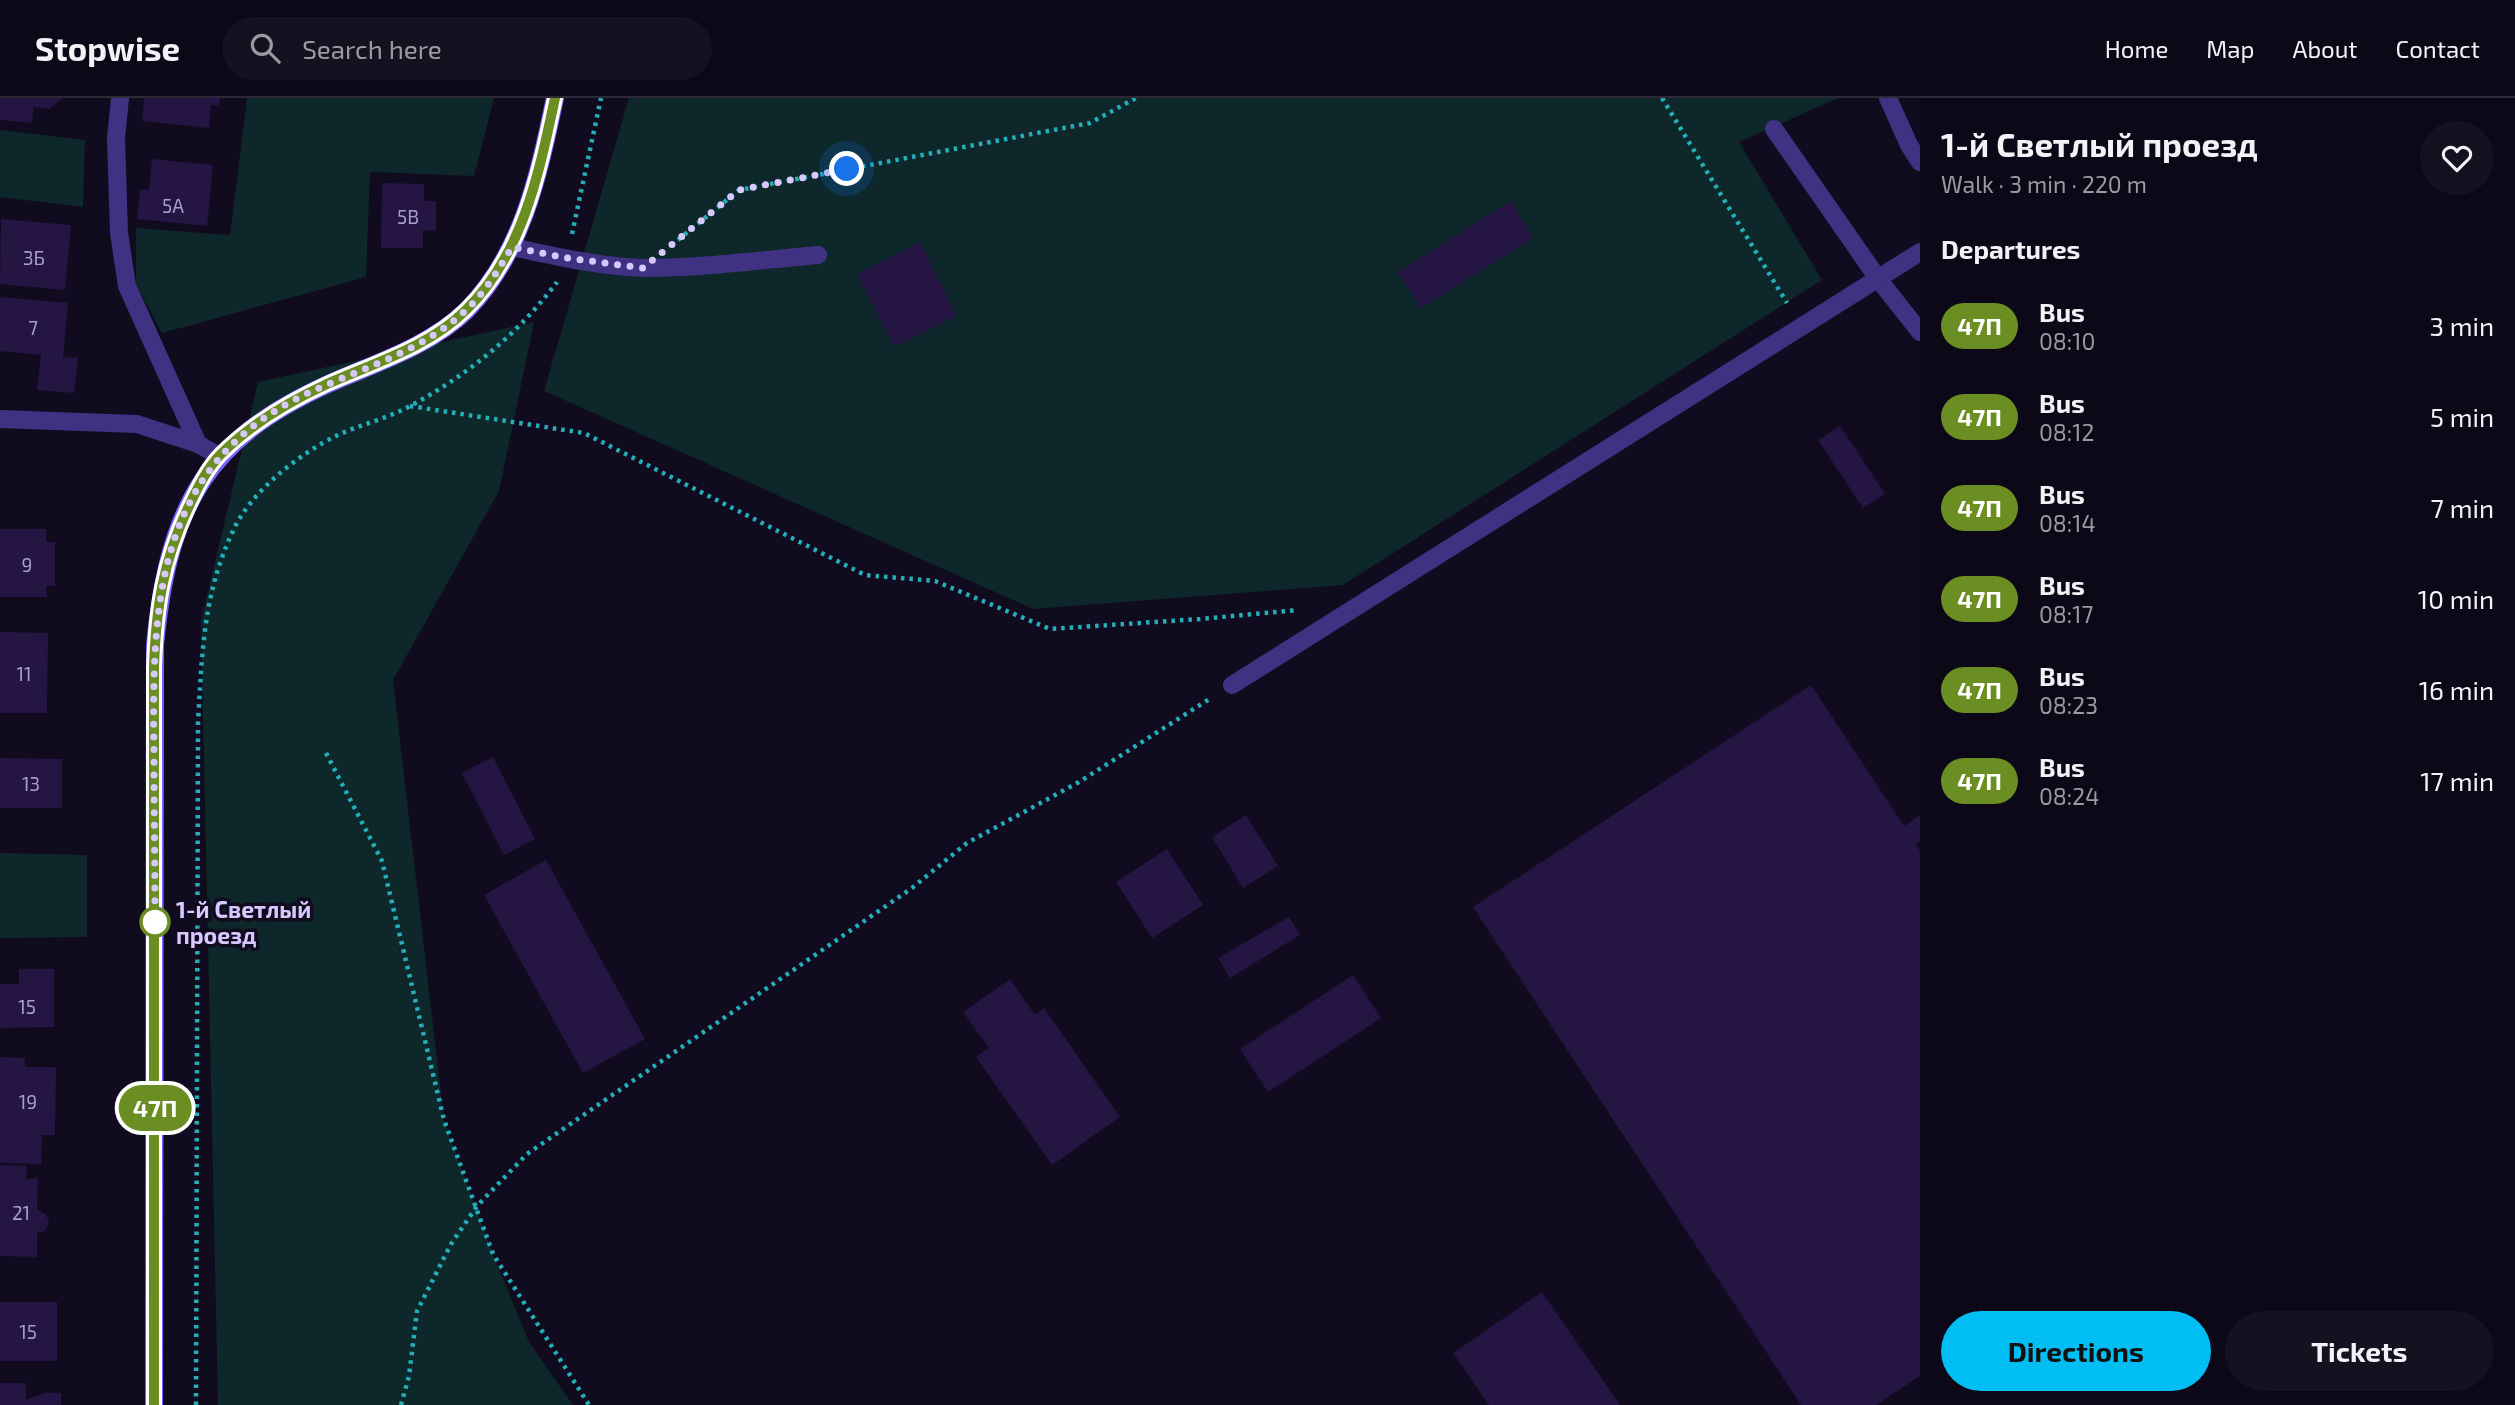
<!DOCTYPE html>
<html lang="en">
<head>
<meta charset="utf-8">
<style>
  :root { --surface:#0d0817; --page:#161120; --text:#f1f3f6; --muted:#9a9aa1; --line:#2d2936; --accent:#00bdf4 }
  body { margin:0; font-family:"Exo 2",sans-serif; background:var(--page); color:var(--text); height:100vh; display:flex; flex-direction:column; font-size:26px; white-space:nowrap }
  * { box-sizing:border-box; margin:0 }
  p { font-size:23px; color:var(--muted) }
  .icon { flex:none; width:38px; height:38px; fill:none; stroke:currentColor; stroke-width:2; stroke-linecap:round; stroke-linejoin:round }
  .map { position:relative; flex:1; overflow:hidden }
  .panel { display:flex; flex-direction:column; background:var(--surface); width:595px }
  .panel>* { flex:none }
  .badge { padding:0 14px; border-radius:23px; font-size:24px; line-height:46px }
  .you { position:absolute; width:35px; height:35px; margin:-18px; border:5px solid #fff; border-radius:50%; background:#1a73e8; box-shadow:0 0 0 10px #1a73e833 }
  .map>.badge { position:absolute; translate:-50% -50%; box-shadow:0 0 0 4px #fff }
  h2 { padding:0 21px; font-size:26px; line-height:63px }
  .round { display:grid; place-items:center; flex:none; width:74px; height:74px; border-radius:37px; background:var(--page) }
  .summary { display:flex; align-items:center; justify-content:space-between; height:119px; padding:0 21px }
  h1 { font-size:33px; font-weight:700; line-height:52px }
  .cta { display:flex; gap:14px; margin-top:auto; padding:14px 21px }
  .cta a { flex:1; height:80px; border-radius:42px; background:var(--accent); color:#111; font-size:28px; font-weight:700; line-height:80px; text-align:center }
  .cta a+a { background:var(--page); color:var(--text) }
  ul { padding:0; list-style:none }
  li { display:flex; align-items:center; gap:21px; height:91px; padding:0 21px }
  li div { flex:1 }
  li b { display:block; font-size:26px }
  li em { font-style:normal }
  li .badge { min-width:77px; font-weight:700; text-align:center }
  header { display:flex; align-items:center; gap:42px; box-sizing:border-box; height:98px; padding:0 35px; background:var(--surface); border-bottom:2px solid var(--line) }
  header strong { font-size:33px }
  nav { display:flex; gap:38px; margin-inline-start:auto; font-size:24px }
  .search { width:490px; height:63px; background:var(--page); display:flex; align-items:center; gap:18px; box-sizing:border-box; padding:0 24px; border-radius:38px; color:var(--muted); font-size:26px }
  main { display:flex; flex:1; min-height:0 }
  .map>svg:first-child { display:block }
</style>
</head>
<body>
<header>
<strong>Stopwise</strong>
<div class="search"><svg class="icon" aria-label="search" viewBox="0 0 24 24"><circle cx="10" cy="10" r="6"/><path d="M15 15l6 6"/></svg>Search here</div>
<nav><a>Home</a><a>Map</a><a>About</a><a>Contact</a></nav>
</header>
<main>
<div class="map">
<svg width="1920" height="1307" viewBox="0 0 1920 1307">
  <rect width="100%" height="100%" fill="#110b1f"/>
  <g fill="#0d272a">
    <path d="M247,0H494L474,78L370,74L366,179L162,235L136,186V130L230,137Z"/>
    <path d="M629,0H1838L1739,44L1822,182L1343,487L1033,511L544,293Z"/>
    <path d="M0,32L85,42L83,109L0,99Z"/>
    <path d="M534,224L499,393L393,582L444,1022L493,1156L529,1244L573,1307H218L201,523L258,284Z"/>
    <path d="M0,755L87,757V839L0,840Z"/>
  </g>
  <g fill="#241542">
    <path d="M0,0H63L49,11L34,9L32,25L0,22Z"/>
    <path d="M144,0H220L219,7H211L209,30L142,23Z"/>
    <path d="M152,61L213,67L207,128L137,121L140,91L149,92Z"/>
    <path d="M382,85L424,86V103H436V133L423,132V150H381Z"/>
    <path d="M1511,103L1533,140L1421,210L1398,174Z"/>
    <path d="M1,121L71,127L65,192L0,186Z"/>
    <path d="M920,144L957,218L894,249L857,176Z"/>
    <path d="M0,199L68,205L63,259L78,260L74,295L37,292L41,257L0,253Z"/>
    <path d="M1840,328L1885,396L1863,410L1818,342Z"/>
    <path d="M0,431H46V444H55V488H46L47,499H0Z"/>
    <path d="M0,534L48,535L47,615H0Z"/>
    <path d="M1811,587L1904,728L1920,717V744L1916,746L1920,753V1278L1876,1307H1801L1473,809Z"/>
    <path d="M493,659L535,741L504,757L462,675Z"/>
    <path d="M0,660L62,661V710H0Z"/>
    <path d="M1246,717L1278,768L1243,790L1212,739Z"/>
    <path d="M1167,751L1203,807L1152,840L1116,784Z"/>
    <path d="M546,762L645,941L583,975L484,797Z"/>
    <path d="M1289,819L1300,837L1230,880L1218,860Z"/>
    <path d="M19,871H54V929L0,930V886H19Z"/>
    <path d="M1353,877L1381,920L1268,994L1240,951Z"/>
    <path d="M1010,881L1035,917L1044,910L1120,1019L1052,1067L976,959L989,950L963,914Z"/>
    <path d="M0,959L25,960V969H56L55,1037H42L41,1066L0,1065Z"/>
    <path d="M0,1067L27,1068L26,1081L38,1080L37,1112L46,1116L49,1124L45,1133L37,1135V1159L0,1158Z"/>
    <path d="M1542,1194L1620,1307H1489L1453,1255Z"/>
    <rect x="0" y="1204" width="57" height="59"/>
    <path d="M0,1285H26V1302L45,1295H61V1307H0Z"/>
  </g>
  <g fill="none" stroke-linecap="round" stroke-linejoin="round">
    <g stroke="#24aeb8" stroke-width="4.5" stroke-dasharray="3.5 5" stroke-linecap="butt">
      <path d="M1662,0L1787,205"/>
      <path d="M572,136L601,0"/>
      <path d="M678,142L739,92L1090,25L1136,0"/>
      <path d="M410,308L584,335L865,477L935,483L1050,531L1200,521L1298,512"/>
      <path d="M326,655L382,763L444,1022L493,1156L589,1307"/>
      <path d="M196,1307L198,625C202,556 203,496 233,433C250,394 300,355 338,337C362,326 389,320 412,307C469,276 518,236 557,184"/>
      <path d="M401,1307L409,1278L417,1213L451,1146L477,1108L527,1056L912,790L967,745L1079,684L1211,600"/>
    </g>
    <g stroke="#3f3282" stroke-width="18">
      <path d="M120,0L116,40L119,135L127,188L198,346"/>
      <path d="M1774,31L1879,182L1920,234"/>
      <path d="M512,149C555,158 601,169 645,170C703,170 761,162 818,157"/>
      <path d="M1232,587L1920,154"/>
    </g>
    <g stroke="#3f3282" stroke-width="18">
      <path d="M1888,0L1909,47L1920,64"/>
      <path d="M0,321L137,326L198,346L219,358"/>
    </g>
    <path stroke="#7860ff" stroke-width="18" d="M154,1307L155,547C169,405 207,337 342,280C385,262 433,245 467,212C523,155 539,75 555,0"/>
  </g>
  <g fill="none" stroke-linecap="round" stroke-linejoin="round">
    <defs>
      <path id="line" d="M154,1307V569C156,510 163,464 188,410C197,391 207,370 221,356C252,325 288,304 327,286C374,265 429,249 466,212C523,156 539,75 555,0"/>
    </defs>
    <use href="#line" stroke="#fff" stroke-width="16"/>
    <use href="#line" stroke="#6b8e23" stroke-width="10"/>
    <path stroke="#d6c9ff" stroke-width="7" stroke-dasharray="0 12.6" d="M155,824V826C155,769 154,713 154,656C152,509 154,368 306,296C359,271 421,254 465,213C485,195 498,172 512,149L567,160L643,170L739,92L847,71"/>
  </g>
  <circle fill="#fff" stroke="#6b8e23" stroke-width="3.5" cx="155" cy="824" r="14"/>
  <g text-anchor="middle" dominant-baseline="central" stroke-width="7" stroke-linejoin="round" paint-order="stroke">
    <g font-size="19" fill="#aa9cd0">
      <text x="173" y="107">5А</text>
      <text x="408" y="118">5В</text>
      <text x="34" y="159">3Б</text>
      <text x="33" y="229">7</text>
      <text x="27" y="466">9</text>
      <text x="24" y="575">11</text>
      <text x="31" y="685">13</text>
      <text x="27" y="908">15</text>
      <text x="28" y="1003">19</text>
      <text x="21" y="1114">21</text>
      <text x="28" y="1233">15</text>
    </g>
    <g font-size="23" font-weight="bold" fill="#d6c9ff" stroke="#110b1f" text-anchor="start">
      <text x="176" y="811">1-й Светлый<tspan x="176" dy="26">проезд</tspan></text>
    </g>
  </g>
</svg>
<div class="you" style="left:847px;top:71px"></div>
<b class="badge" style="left:155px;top:1010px;background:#6b8e23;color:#fff">47П</b>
</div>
<section class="panel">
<div class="summary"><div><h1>1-й Светлый проезд</h1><p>Walk · 3 min · 220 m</p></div><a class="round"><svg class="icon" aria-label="heart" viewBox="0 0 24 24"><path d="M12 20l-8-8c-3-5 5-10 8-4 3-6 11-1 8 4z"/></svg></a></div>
<h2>Departures</h2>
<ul>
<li><span class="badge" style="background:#6b8e23;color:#fff">47П</span><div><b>Bus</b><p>08:10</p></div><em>3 min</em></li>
<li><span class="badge" style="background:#6b8e23;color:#fff">47П</span><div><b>Bus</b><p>08:12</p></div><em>5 min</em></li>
<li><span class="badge" style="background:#6b8e23;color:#fff">47П</span><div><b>Bus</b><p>08:14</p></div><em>7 min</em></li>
<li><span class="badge" style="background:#6b8e23;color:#fff">47П</span><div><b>Bus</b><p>08:17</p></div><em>10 min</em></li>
<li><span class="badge" style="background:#6b8e23;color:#fff">47П</span><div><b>Bus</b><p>08:23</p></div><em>16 min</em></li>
<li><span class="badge" style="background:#6b8e23;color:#fff">47П</span><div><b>Bus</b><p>08:24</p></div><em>17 min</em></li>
</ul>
<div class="cta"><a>Directions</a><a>Tickets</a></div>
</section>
</main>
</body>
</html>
